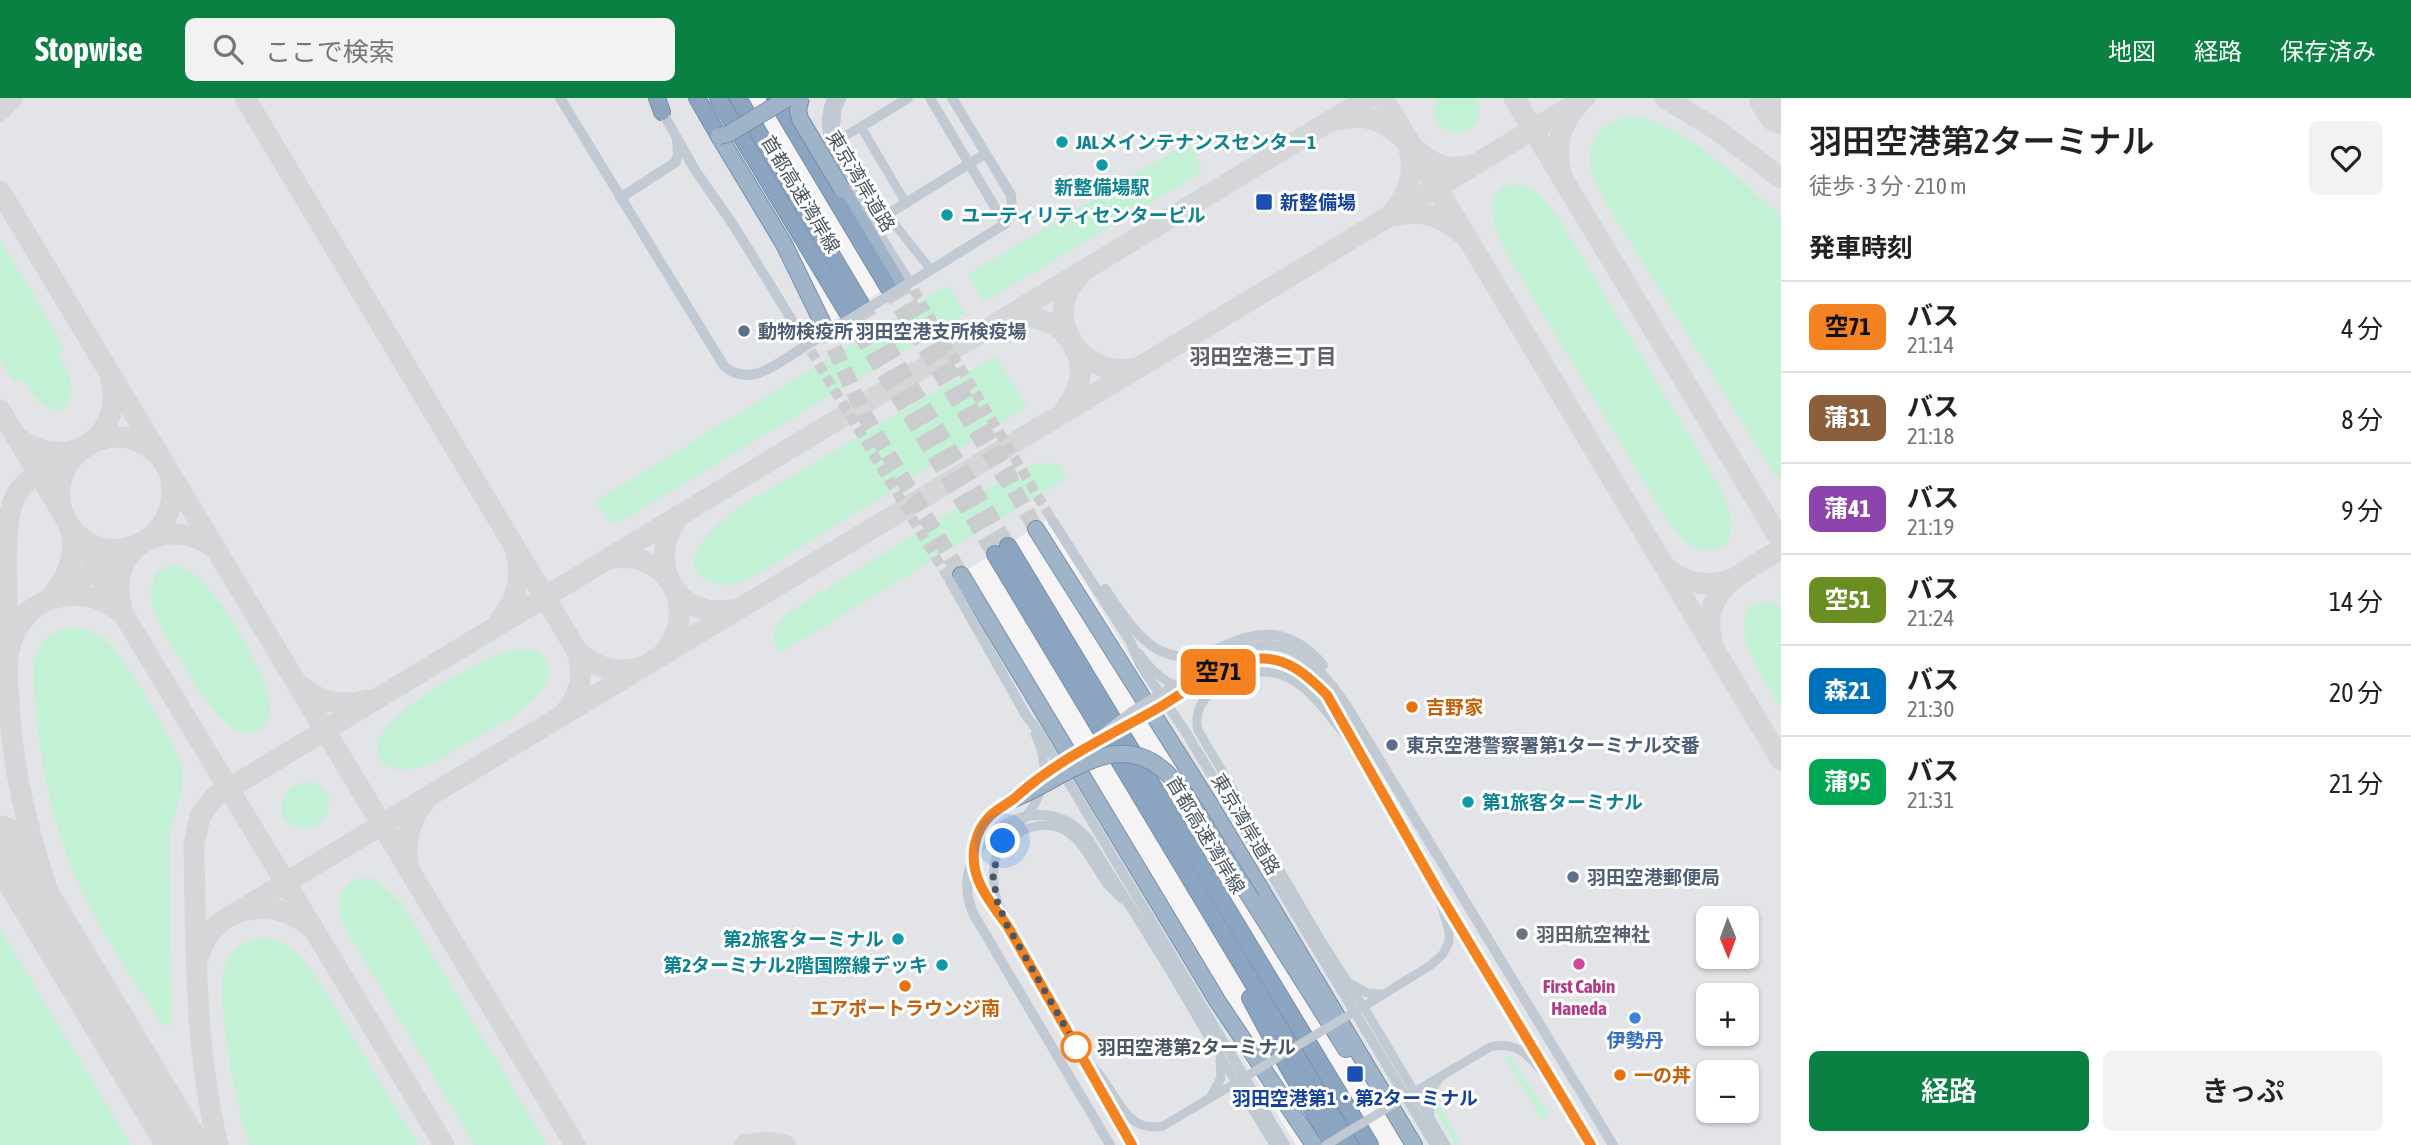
<!DOCTYPE html>
<html lang="ja">
<head>
<meta charset="utf-8">
<style>
  :root { --surface:#fff; --page:#f2f2f2; --text:#222; --muted:#767676; --line:#e0e0e0; --accent:#0b8043 }
  body { margin:0; font-family:"Asap Condensed","Noto Sans JP",sans-serif; background:var(--page); color:var(--text); height:100vh; display:flex; flex-direction:column; font-size:26px; white-space:nowrap }
  * { box-sizing:border-box; margin:0 }
  p { font-size:23px; color:var(--muted) }
  .icon { flex:none; width:38px; height:38px; fill:none; stroke:currentColor; stroke-width:2; stroke-linecap:round; stroke-linejoin:round }
  .map { position:relative; flex:1; overflow:hidden }
  .panel { display:flex; flex-direction:column; background:var(--surface); width:630px }
  .panel>* { flex:none }
  .badge { padding:0 14px; border-radius:10px; font-size:24px; line-height:46px }
  .needle { width:46px; rotate:179deg }
  .tools { position:absolute; left:1696px; top:808px; display:grid; gap:14px }
  .tools a { display:grid; place-items:center; width:63px; height:63px; border-radius:10px; background:var(--surface); box-shadow:0 2px 5px #0004; font-size:35px }
  .you { position:absolute; width:35px; height:35px; margin:-18px; border:5px solid #fff; border-radius:50%; background:#1a73e8; box-shadow:0 0 0 10px #1a73e833 }
  .map>.badge { position:absolute; translate:-50% -50%; box-shadow:0 0 0 4px #fff }
  h2 { padding:0 28px; font-size:26px; line-height:63px }
  .round { display:grid; place-items:center; flex:none; width:74px; height:74px; border-radius:10px; background:var(--page) }
  .overview { display:flex; align-items:center; justify-content:space-between; height:119px; padding:0 28px }
  h1 { font-size:33px; font-weight:600; line-height:52px }
  .action { display:flex; gap:14px; margin-top:auto; padding:14px 28px }
  .action a { flex:1; height:80px; border-radius:10px; background:var(--accent); color:#fff; font-size:28px; font-weight:600; line-height:80px; text-align:center }
  .action a+a { background:var(--page); color:var(--text) }
  ul { padding:0; list-style:none }
  li { display:flex; align-items:center; gap:21px; height:91px; padding:0 28px; border-top:2px solid var(--line) }
  li div { flex:1 }
  li b { display:block; font-size:26px }
  li em { font-style:normal }
  li .badge { min-width:77px; font-weight:700; text-align:center }
  header { display:flex; align-items:center; gap:42px; box-sizing:border-box; height:98px; padding:0 35px; background:var(--accent); color:#fff }
  header strong { font-size:33px }
  nav { display:flex; gap:38px; margin-inline-start:auto; font-size:24px }
  .search { width:490px; height:63px; background:var(--page); display:flex; align-items:center; gap:18px; box-sizing:border-box; padding:0 24px; border-radius:10px; color:var(--muted); font-size:26px }
  main { display:flex; flex:1; min-height:0 }
  .map>svg:first-child { display:block }
</style>
</head>
<body>
<header>
<strong>Stopwise</strong>
<div class="search"><svg class="icon" aria-label="search" viewBox="0 0 24 24"><circle cx="10" cy="10" r="6"/><path d="M15 15l6 6"/></svg>ここで検索</div>
<nav><a>地図</a><a>経路</a><a>保存済み</a></nav>
</header>
<main>
<div class="map">
<svg width="1781" height="1047" viewBox="0 0 1781 1047">
  <rect width="100%" height="100%" fill="#f5f3f3"/>
  <path fill="#e2e4e7" fill-rule="evenodd" d="M0,0H689L790,165L821,230L901,181L791,0H1781V1047H1424L1047,422L954,480L1296,1047H0ZM1708,821H1746V859H1708ZM1708,898H1746V936H1708ZM1708,975H1746V1013H1708Z"/>
  <g fill="#c3f1d5">
    <path d="M1438,0H1477C1495,49 1418,43 1438,0Z"/>
    <path d="M1635,18C1685,27 1745,84 1781,119V380L1773,374L1606,105C1601,94 1593,81 1591,69C1586,38 1607,21 1635,18Z"/>
    <path d="M1189,44L1202,70L1197,77L984,204L967,177Z"/>
    <path d="M1519,86L1537,94L1556,116L1718,386C1728,404 1737,426 1727,446C1699,461 1689,447 1670,427L1506,155L1494,125L1491,105C1497,91 1505,87 1519,86Z"/>
    <path d="M0,141L64,249L59,259C63,265 67,272 69,280C76,300 67,324 43,306C34,300 28,289 21,280L14,284L0,263Z"/>
    <path d="M948,187L965,216L627,420L614,425L607,422L596,403Z"/>
    <path d="M996,258L1027,309L743,485C716,493 679,477 701,445C709,432 726,422 736,411Z"/>
    <path d="M1040,365L1060,366L1065,375L1064,382L780,555C768,539 774,526 788,515L989,390L1028,368Z"/>
    <path d="M171,467C181,468 188,471 195,477C220,496 266,573 269,604C271,615 269,627 259,632C227,650 192,579 179,559C164,535 142,504 156,476Z"/>
    <path d="M1767,503L1781,509V609C1764,580 1737,548 1746,513L1752,507Z"/>
    <path d="M70,530C83,530 95,533 105,541C121,554 179,650 182,670C186,696 170,718 169,743L172,922L169,928L160,924C135,882 101,835 81,791C54,732 39,665 35,600C34,586 31,572 36,558C41,541 53,533 70,530Z"/>
    <path d="M532,551C540,554 544,557 547,565C559,598 497,627 475,640C458,650 442,662 424,668C412,672 393,675 383,665C349,628 471,571 494,557L511,553Z"/>
    <path d="M310,684L318,688L328,696C332,728 309,740 283,722C278,702 287,684 310,684Z"/>
    <path d="M372,780L400,803L547,1047H475L355,847C350,838 342,826 340,816C337,792 348,779 372,780Z"/>
    <path d="M0,831L131,1047H0Z"/>
    <path d="M259,840L277,842L297,854L318,881L418,1047H250C237,1015 213,895 226,865C232,850 245,844 259,840Z"/>
    <path d="M1510,958C1522,979 1537,996 1549,1017L1542,1022L1505,960Z"/>
    <path d="M1435,1000L1460,1044L1455,1047L1435,1011Z"/>
  </g>
  <g fill="none" stroke-linecap="round" stroke-linejoin="round">
    <g stroke="#d5d6d8" stroke-width="21">
      <path d="M245,0L576,551C593,569 614,576 639,570"/>
      <path d="M1383,0L1781,662"/>
      <path d="M1514,0L1781,443"/>
      <path d="M1665,0L1714,30L1781,80"/>
      <path d="M0,13L12,0"/>
      <path d="M1336,22C1408,3 1408,84 1473,67"/>
      <path d="M1561,74C1554,49 1561,25 1578,7"/>
      <path d="M0,93L575,1047"/>
      <path d="M1392,115C1408,97 1416,74 1409,51"/>
      <path d="M1394,118C1419,111 1442,118 1461,135"/>
      <path d="M1080,177C1039,217 1080,282 1135,270"/>
      <path d="M1009,220C1066,210 1103,268 1064,312"/>
      <path d="M0,312L444,1047"/>
      <path d="M19,340C64,376 125,340 111,283"/>
      <path d="M155,355C108,310 34,369 68,425C103,480 186,442 170,378"/>
      <path d="M680,417C642,463 677,525 737,511"/>
      <path d="M608,461C667,449 702,511 663,556"/>
      <path d="M1666,469C1686,487 1708,490 1732,481"/>
      <path d="M54,495C69,477 77,454 70,431"/>
      <path d="M55,500C78,494 101,498 120,514"/>
      <path d="M121,507C106,449 168,416 213,449"/>
      <path d="M36,508C24,520 14,531 10,548C5,566 8,588 9,607C14,697 42,782 74,866"/>
      <path d="M26,515L109,464"/>
      <path d="M500,522C516,503 523,479 516,455"/>
      <path d="M1712,542C1698,492 1746,473 1781,451"/>
      <path d="M9,544C8,507 0,424 17,395C25,383 39,375 51,368"/>
      <path d="M300,587C319,604 342,609 367,602"/>
      <path d="M566,613C582,594 584,574 576,551"/>
      <path d="M409,768C403,744 410,722 425,703"/>
      <path d="M237,814L1585,0"/>
      <path d="M199,858C212,808 273,796 310,829"/>
      <path d="M218,1047C194,948 196,848 194,747L200,718L215,699L1368,0"/>
      <path d="M745,1047L766,1044L785,1047"/>
    </g>
    <g stroke="#d5d6d8" stroke-width="51">
      <path d="M1775,0L1781,10"/>
      <path d="M0,743L183,1047"/>
    </g>
    <g stroke="#caccce" stroke-width="10" stroke-dasharray="10 5" stroke-linecap="butt">
      <path d="M906,179L1052,422"/>
      <path d="M803,240L950,483"/>
    </g>
    <g stroke="#caccce" stroke-width="16" stroke-dasharray="16 8" stroke-linecap="butt">
      <path d="M897,184L1007,373L1016,395L1036,431"/>
      <path d="M824,228L865,318L961,477"/>
    </g>
    <g stroke="#caccce" stroke-width="16" stroke-dasharray="16 8" stroke-linecap="butt">
      <path d="M888,189L1003,377L1016,395"/>
      <path d="M861,206L1008,448"/>
      <path d="M847,214L995,456"/>
    </g>
    <defs>
      <g id="trunk">
        <path d="M719,38L784,146L824,228"/>
        <path d="M842,91L897,184"/>
        <path d="M1036,431L1208,703L1414,1047"/>
        <path d="M961,477L1218,904L1314,1047"/>
        <path d="M1252,802L1346,951"/>
      </g>
      <g id="motorway">
        <path d="M657,0L662,14"/>
        <path d="M697,0L719,38"/>
        <path d="M718,0L847,214"/>
        <path d="M738,0L861,206"/>
        <path d="M775,0L888,189"/>
        <path d="M1008,448L1370,1047"/>
        <path d="M995,456L1350,1047"/>
        <path d="M1250,900L1278,952L1333,1047"/>
      </g>
    </defs>
    <use href="#trunk" stroke="#7690ad" stroke-width="18"/>
    <use href="#motorway" stroke="#7690ad" stroke-width="18"/>
    <g stroke="#c1cad2" stroke-width="9">
      <path d="M842,0L837,11L835,35L842,60L931,172"/>
      <path d="M846,37L861,29L906,105"/>
      <path d="M1139,555C1149,570 1162,582 1178,589"/>
      <path d="M1229,580C1211,594 1192,606 1198,632L1319,839L1368,916L1446,1047"/>
      <path d="M1192,591C1210,590 1222,581 1239,577C1293,562 1317,602 1347,640"/>
      <path d="M1013,739C1020,733 1027,730 1037,728C1075,721 1089,761 1107,786C1111,791 1117,796 1122,801"/>
      <path d="M1001,813C992,792 991,770 999,749C1003,739 1013,732 1020,725C1046,697 1051,671 1035,636"/>
      <path d="M1351,886L1367,895L1380,896"/>
      <path d="M1358,912L1431,867L1443,856L1449,844V833L1440,803"/>
      <path d="M1218,954L1274,1047"/>
      <path d="M1088,964C1096,972 1103,981 1109,990C1123,1012 1133,1034 1163,1028L1249,977"/>
      <path d="M1411,996L1490,949C1514,943 1526,954 1541,972"/>
      <path d="M1211,998L1221,980L1220,962"/>
      <path d="M1430,1017V994L1439,981"/>
    </g>
    <g stroke="#c1cad2" stroke-width="10">
      <path d="M560,0L724,268C749,290 777,266 799,252"/>
      <path d="M832,0C823,22 827,40 836,61"/>
      <path d="M930,0L1005,126"/>
      <path d="M660,10L695,72L734,128L803,240"/>
      <path d="M861,29L908,0"/>
      <path d="M829,56L906,179"/>
      <path d="M620,100L676,64L678,56L677,42"/>
      <path d="M888,116L985,56"/>
      <path d="M918,180L1005,126L1012,113L1011,97L952,0"/>
      <path d="M1052,422L1130,543L1141,568L1185,633L1435,1047"/>
      <path d="M950,483L1027,619L1038,633L1285,1047"/>
      <path d="M1105,491C1137,538 1161,578 1224,548"/>
      <path d="M1289,566L1306,576L1327,597L1438,793L1590,1047"/>
      <path d="M1333,589L1348,610"/>
      <path d="M999,710C954,750 978,788 1007,827L1132,1047"/>
      <path d="M1088,741L1167,867L1218,954"/>
    </g>
    <use href="#trunk" stroke="#9fb4c9" stroke-width="16"/>
    <use href="#motorway" stroke="#8ba5c1" stroke-width="16"/>
    <defs>
      <g id="trunk-bridge">
        <path d="M801,0L798,12L800,21L842,91"/>
        <path d="M719,38L728,36L788,0"/>
        <path d="M1013,701C1042,690 1066,671 1095,661C1156,639 1183,692 1209,734C1223,757 1238,780 1252,802"/>
      </g>
    </defs>
    <use href="#trunk-bridge" stroke="#7690ad" stroke-width="18" stroke-linecap="butt"/>
    <g stroke="#c1cad2" stroke-width="9">
      <path d="M1250,976L1349,917"/>
      <path d="M1326,1047L1397,1004"/>
    </g>
    <g stroke="#c1cad2" stroke-width="10">
      <path d="M799,252L918,180"/>
      <path d="M1224,548C1264,529 1294,533 1323,567"/>
      <path d="M1348,610L1613,1047"/>
      <path d="M1112,636L1233,567C1253,561 1268,560 1289,566"/>
      <path d="M1032,685L1090,646L1133,613L1227,556C1277,536 1301,550 1333,589"/>
      <path d="M999,710L1017,698"/>
      <path d="M1088,741C1037,680 941,747 974,817L1110,1047"/>
    </g>
    <use href="#trunk-bridge" stroke="#9fb4c9" stroke-width="16"/>
  </g>
  <g fill="none" stroke-linecap="round" stroke-linejoin="round">
    <defs>
      <path id="line" d="M1132,1047L1007,827C989,803 968,778 975,746C977,736 983,725 990,718C998,710 1008,706 1016,699C1058,661 1111,637 1160,609C1187,593 1223,564 1254,561C1286,557 1307,577 1327,597L1438,793L1591,1047"/>
    </defs>
    <use href="#line" stroke="#fff" stroke-width="16"/>
    <use href="#line" stroke="#f58220" stroke-width="10"/>
    <path stroke="#4a5661" stroke-width="7" stroke-dasharray="0 12.6" d="M1003,743L999,750L993,778L997,803L1007,827L1079,953L1076,949"/>
  </g>
  <g fill="#0f9aa8" stroke="#fff" stroke-width="2.5">
    <circle cx="1062" cy="44" r="7"/>
    <circle cx="1102" cy="67" r="7"/>
    <circle cx="947" cy="117" r="7"/>
    <circle cx="1468" cy="704" r="7"/>
    <circle cx="898" cy="841" r="7"/>
    <circle cx="942" cy="867" r="7"/>
  </g>
  <g fill="#1a4fb4" stroke="#fff" stroke-width="2.5">
    <rect x="1255" y="95" width="18" height="18" rx="3.5"/>
    <rect x="1346" y="967" width="18" height="18" rx="3.5"/>
  </g>
  <g fill="#5c6f8a" stroke="#fff" stroke-width="2.5">
    <circle cx="744" cy="233" r="7"/>
    <circle cx="1392" cy="647" r="7"/>
    <circle cx="1573" cy="779" r="7"/>
  </g>
  <g fill="#e8710a" stroke="#fff" stroke-width="2.5">
    <circle cx="1412" cy="609" r="7"/>
    <circle cx="905" cy="888" r="7"/>
    <circle cx="1620" cy="977" r="7"/>
  </g>
  <circle fill="#6b7280" stroke="#fff" stroke-width="2.5" cx="1522" cy="836" r="7"/>
  <circle fill="#d1479c" stroke="#fff" stroke-width="2.5" cx="1579" cy="866" r="7"/>
  <circle fill="#3f7fe0" stroke="#fff" stroke-width="2.5" cx="1635" cy="920" r="7"/>
  <circle fill="#fff" stroke="#f58220" stroke-width="3.5" cx="1076" cy="949" r="14"/>
  <g text-anchor="middle" dominant-baseline="central" stroke-width="6" stroke-linejoin="round" paint-order="stroke">
    <g font-size="19" font-weight="bold" fill="#0d838f" stroke="#fff" text-anchor="start">
      <text x="1076" y="44">JALメインテナンスセンター1</text>
      <text x="1102" y="89" text-anchor="middle">新整備場駅</text>
      <text x="961" y="117">ユーティリティセンタービル</text>
      <text x="1482" y="704">第1旅客ターミナル</text>
      <text x="884" y="841" text-anchor="end">第2旅客ターミナル</text>
      <text x="928" y="867" text-anchor="end">第2ターミナル2階国際線デッキ</text>
    </g>
    <g font-size="19" fill="#4a5661" stroke="#fff">
      <text transform="translate(861 83) rotate(59)">東京湾岸道路</text>
      <text transform="translate(801 96) rotate(59)">首都高速湾岸線</text>
      <text transform="translate(1246 726) rotate(59)">東京湾岸道路</text>
      <text transform="translate(1206 737) rotate(59)">首都高速湾岸線</text>
    </g>
    <g font-size="19" font-weight="bold" fill="#164399" stroke="#fff" text-anchor="start">
      <text x="1280" y="104">新整備場</text>
      <text x="1355" y="1000" text-anchor="middle">羽田空港第1・第2ターミナル</text>
    </g>
    <g font-size="19" font-weight="bold" fill="#4e5e75" stroke="#fff" text-anchor="start">
      <text x="758" y="233">動物検疫所 羽田空港支所検疫場</text>
      <text x="1406" y="647">東京空港警察署第1ターミナル交番</text>
      <text x="1587" y="779">羽田空港郵便局</text>
    </g>
    <g font-size="19" font-weight="bold" fill="#c56008" stroke="#fff" text-anchor="start">
      <text x="1426" y="609">吉野家</text>
      <text x="905" y="910" text-anchor="middle">エアポートラウンジ南</text>
      <text x="1634" y="977">一の丼</text>
    </g>
    <g font-size="19" font-weight="bold" fill="#5b616d" stroke="#fff" text-anchor="start">
      <text x="1536" y="836">羽田航空神社</text>
    </g>
    <g font-size="19" font-weight="bold" fill="#b23c85" stroke="#fff">
      <text x="1579" y="888">First Cabin<tspan x="1579" dy="22">Haneda</tspan></text>
    </g>
    <g font-size="19" font-weight="bold" fill="#366cbe" stroke="#fff">
      <text x="1635" y="942">伊勢丹</text>
    </g>
    <g font-size="19" font-weight="bold" fill="#4a5661" stroke="#fff" text-anchor="start">
      <text x="1097" y="949">羽田空港第2ターミナル</text>
    </g>
    <g font-size="21" font-weight="bold" fill="#5f6368" stroke="#fff">
      <text x="1263" y="258">羽田空港三丁目</text>
    </g>
  </g>
</svg>
<div class="tools">
<a><svg class="needle" viewBox="-14 -14 28 28"><path d="M0-13l5 13h-10z" fill="#e53935"/><path d="M0 13l5-13h-10z" fill="#767676"/></svg></a>
<a>+</a>
<a>−</a>
</div>
<div class="you" style="left:1003px;top:743px"></div>
<b class="badge" style="left:1218px;top:574px;background:#f58220;color:#111">空71</b>
</div>
<section class="panel">
<div class="overview"><div><h1>羽田空港第2ターミナル</h1><p>徒歩 · 3 分 · 210 m</p></div><a class="round"><svg class="icon" aria-label="heart" viewBox="0 0 24 24"><path d="M12 20l-8-8c-3-5 5-10 8-4 3-6 11-1 8 4z"/></svg></a></div>
<h2>発車時刻</h2>
<ul>
<li><span class="badge" style="background:#f58220;color:#111">空71</span><div><b>バス</b><p>21:14</p></div><em>4 分</em></li>
<li><span class="badge" style="background:#8b5e3c;color:#fff">蒲31</span><div><b>バス</b><p>21:18</p></div><em>8 分</em></li>
<li><span class="badge" style="background:#8e44ad;color:#fff">蒲41</span><div><b>バス</b><p>21:19</p></div><em>9 分</em></li>
<li><span class="badge" style="background:#6b8e23;color:#fff">空51</span><div><b>バス</b><p>21:24</p></div><em>14 分</em></li>
<li><span class="badge" style="background:#0072bc;color:#fff">森21</span><div><b>バス</b><p>21:30</p></div><em>20 分</em></li>
<li><span class="badge" style="background:#00a651;color:#fff">蒲95</span><div><b>バス</b><p>21:31</p></div><em>21 分</em></li>
</ul>
<div class="action"><a>経路</a><a>きっぷ</a></div>
</section>
</main>
</body>
</html>
